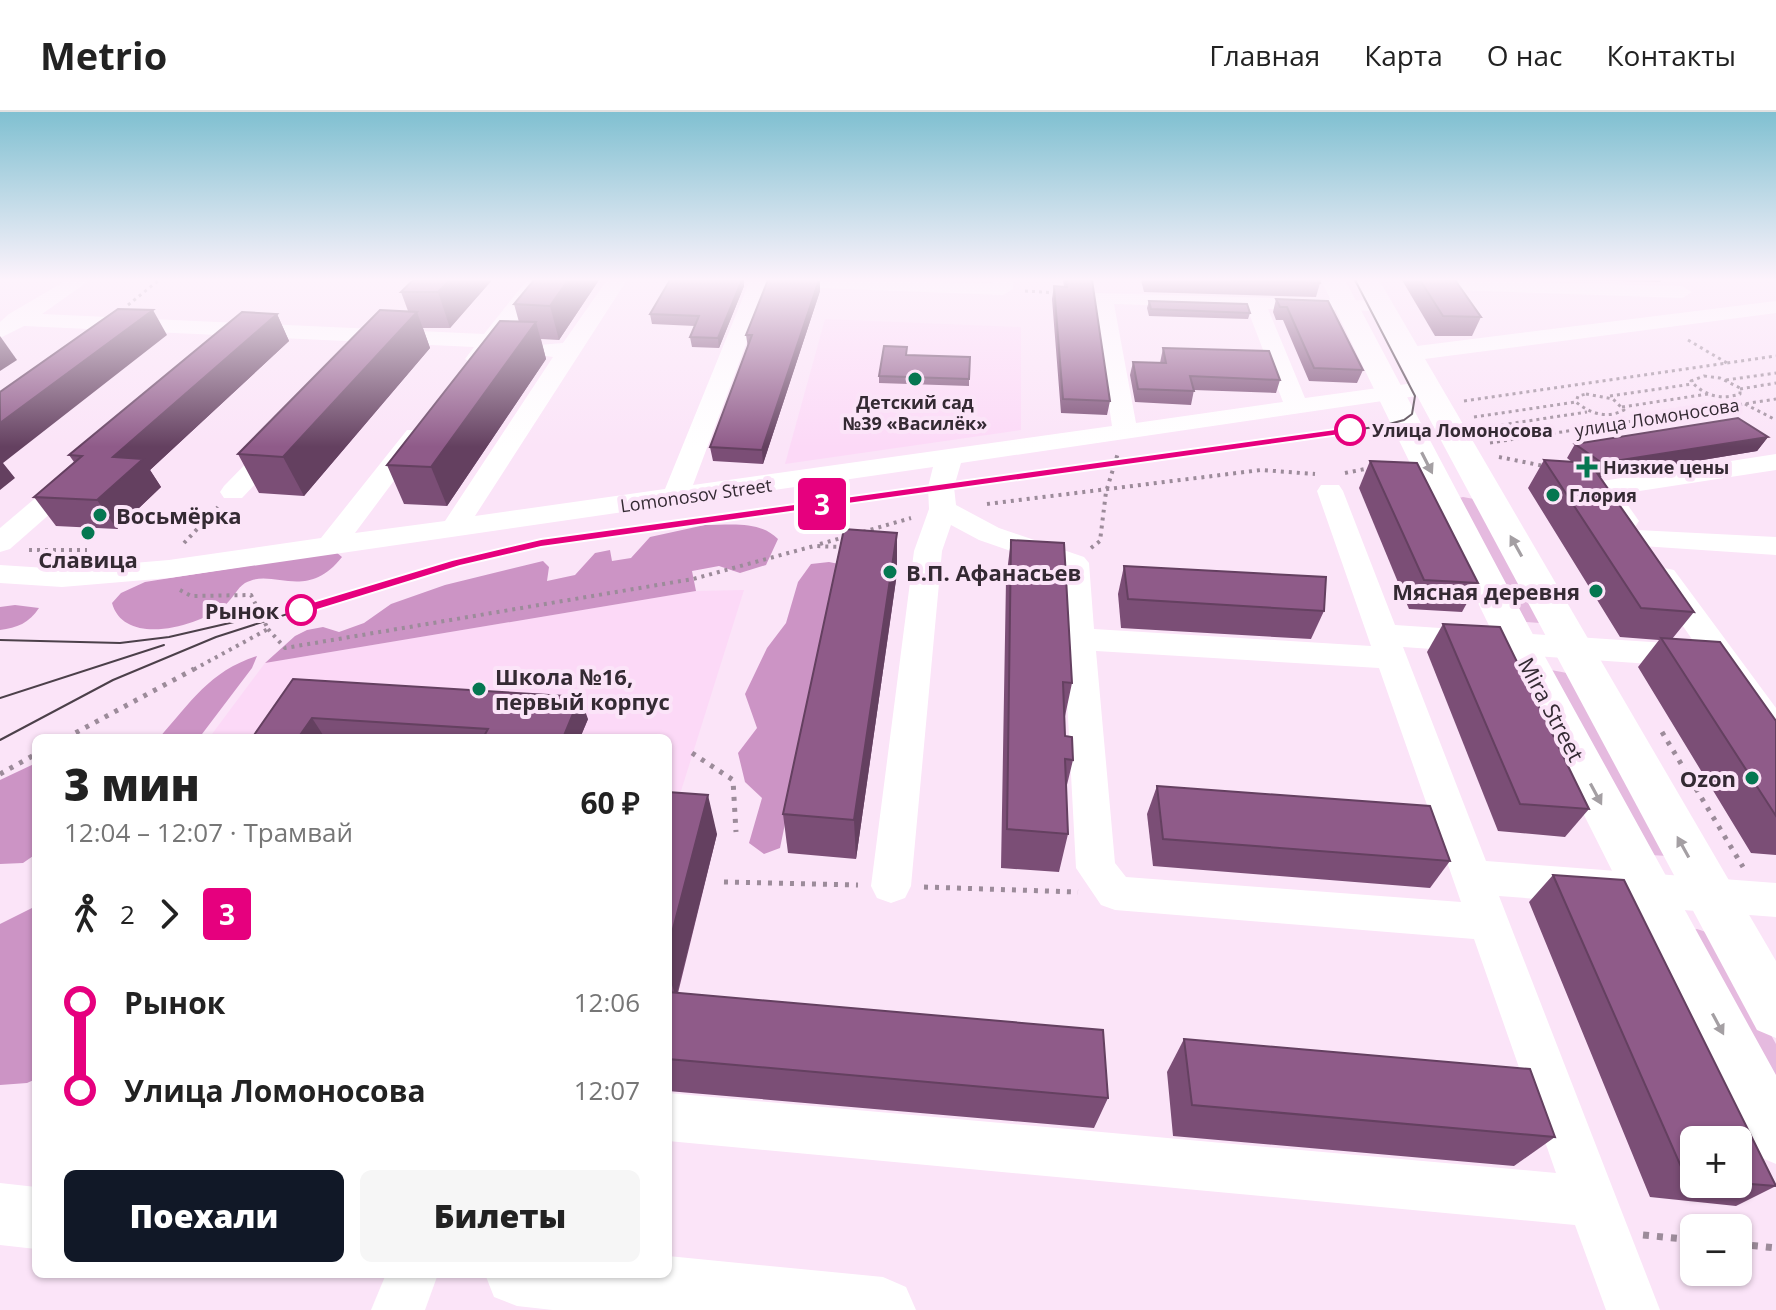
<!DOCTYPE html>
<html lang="ru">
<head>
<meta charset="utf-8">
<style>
  :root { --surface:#fff; --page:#f6f6f6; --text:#222; --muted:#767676; --line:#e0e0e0; --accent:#111827 }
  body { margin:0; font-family:"Open Sans",sans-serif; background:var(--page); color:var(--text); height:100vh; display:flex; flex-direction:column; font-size:30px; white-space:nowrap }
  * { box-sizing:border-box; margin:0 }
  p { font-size:26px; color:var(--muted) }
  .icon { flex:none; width:44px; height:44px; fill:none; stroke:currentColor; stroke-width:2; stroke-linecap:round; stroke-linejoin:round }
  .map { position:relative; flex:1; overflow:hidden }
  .panel { position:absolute; left:32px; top:622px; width:640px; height:544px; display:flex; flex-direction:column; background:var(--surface); border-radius:12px; box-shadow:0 2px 6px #0004 }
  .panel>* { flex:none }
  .badge { padding:0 16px; border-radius:6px; font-size:28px; line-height:52px }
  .buttons { position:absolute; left:1680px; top:1014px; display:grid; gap:16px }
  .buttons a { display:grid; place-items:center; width:72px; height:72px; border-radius:12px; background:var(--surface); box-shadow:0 2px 6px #0004; font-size:40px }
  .map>.badge { position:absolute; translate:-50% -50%; box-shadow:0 0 0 4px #fff }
  .legs { display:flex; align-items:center; gap:12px; height:88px; padding:0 32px; font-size:26px }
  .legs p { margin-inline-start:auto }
  .headline { display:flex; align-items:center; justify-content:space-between; height:136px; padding:0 32px }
  h1 { font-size:44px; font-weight:800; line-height:60px }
  .cta { display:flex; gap:16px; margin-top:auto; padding:16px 32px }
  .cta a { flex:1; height:92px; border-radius:12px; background:var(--accent); color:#fff; font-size:32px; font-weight:800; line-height:92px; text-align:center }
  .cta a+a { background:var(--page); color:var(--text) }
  ul { padding:0 32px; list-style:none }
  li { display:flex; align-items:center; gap:28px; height:88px; font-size:30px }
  li i { display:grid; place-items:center; width:12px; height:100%; margin:0 10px; background:currentColor }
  li i::after { content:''; width:20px; height:20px; margin:-10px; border:6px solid; border-radius:50%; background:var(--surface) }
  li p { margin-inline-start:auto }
  li:first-child i { background:linear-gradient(#0000 50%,currentColor 0) }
  li:last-child i { background:linear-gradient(currentColor 50%,#0000 0) }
  header { display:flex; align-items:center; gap:48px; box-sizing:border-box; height:112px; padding:0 40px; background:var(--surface); border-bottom:2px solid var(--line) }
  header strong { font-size:38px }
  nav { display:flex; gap:44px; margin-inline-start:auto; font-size:28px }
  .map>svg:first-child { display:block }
</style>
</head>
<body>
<header>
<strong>Metrio</strong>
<nav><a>Главная</a><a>Карта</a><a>О нас</a><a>Контакты</a></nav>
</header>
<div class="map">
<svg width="1776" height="1198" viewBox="0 0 1776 1198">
  <rect width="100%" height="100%" fill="#fbe4f8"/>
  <g fill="#fcd9f7">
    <path d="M825,207L1021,215V318L785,352Z"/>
    <path d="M744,478L681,679H668V626H209L265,551L696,479Z"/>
  </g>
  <g fill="#e5badf">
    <path d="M1463,385L1474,387L1540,511L1526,510L1459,386Z"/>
    <path d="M1551,558L1567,561L1668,744L1650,743Z"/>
    <path d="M1697,817L1706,820L1719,830L1776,932V995L1691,818Z"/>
  </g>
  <g fill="#cc94c5">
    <path d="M705,413C730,413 759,408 778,427L766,453L740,461L719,454L692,459L696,479L265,551L295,524L307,518L323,515L339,520L364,511L391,492L445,473L543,449L549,455L547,469L575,463L595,441L610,438L612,449L631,446L650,425Z"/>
    <path d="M336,440L342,445C306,491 273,455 245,471C237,476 232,488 224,494C197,515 124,535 112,491L121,481L145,470Z"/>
    <path d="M829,450L839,452L780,736L764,742L749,731L762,686L745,670L738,641L757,616L745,582L767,536L786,511L798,470L811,452Z"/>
    <path d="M15,493L39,496C29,511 17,516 0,518V495Z"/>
    <path d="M257,544L252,556L199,626H159C191,590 210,559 257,544Z"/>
    <path d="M36,651V742L23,751L0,752V668Z"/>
    <path d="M36,794V967L27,971L0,973V812Z"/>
  </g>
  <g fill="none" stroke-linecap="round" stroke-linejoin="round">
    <g stroke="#9c8b9a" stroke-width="3" stroke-dasharray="3 4" stroke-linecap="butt">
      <path d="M1025,179L1059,181"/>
      <path d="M128,193L159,168"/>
      <path d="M1688,228L1727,251"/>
      <path d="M1704,264L1720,266L1740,276V282C1721,288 1704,284 1691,269Z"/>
      <path d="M1726,268L1776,261"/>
      <path d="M1740,277L1776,271"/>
      <path d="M1586,282L1613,287L1624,298C1607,307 1591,302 1576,290L1578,284Z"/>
      <path d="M1610,284L1692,272"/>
      <path d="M1464,289L1776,244"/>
      <path d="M1745,292L1776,308"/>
      <path d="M1622,295L1708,282"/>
      <path d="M1474,305L1576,290"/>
      <path d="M1481,316L1587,300"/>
      <path d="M1490,331L1776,287"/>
    </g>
    <g stroke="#9c8b9a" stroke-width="4" stroke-dasharray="3 5" stroke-linecap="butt">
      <path d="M1499,345L1544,354"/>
      <path d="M1345,361L1370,356"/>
      <path d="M987,392L1261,358L1315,362"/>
      <path d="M863,420L911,406"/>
      <path d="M184,431L218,395"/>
      <path d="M820,432L845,425"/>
      <path d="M1091,436L1100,429L1106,380L1118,341"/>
      <path d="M29,438H87"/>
      <path d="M180,478L191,484L251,483L268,517L191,559"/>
      <path d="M268,517L285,536L693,467L814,434L843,435"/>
    </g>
    <g stroke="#9c8b9a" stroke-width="5" stroke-dasharray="4 7" stroke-linecap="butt">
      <path d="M1662,620L1743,755"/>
      <path d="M66,626L194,557"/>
      <path d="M692,641L733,668L736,720"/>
      <path d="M0,662L36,642"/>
      <path d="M724,770L858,773"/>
      <path d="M924,775L1078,780"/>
    </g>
    <g stroke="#9c8b9a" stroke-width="7" stroke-dasharray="6 8" stroke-linecap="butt">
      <path d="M1643,1123L1694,1128"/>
      <path d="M1738,1132L1776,1136"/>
    </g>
    <g fill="#fff" fill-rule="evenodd">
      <path d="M67,168H90L42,202L484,222L527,168H547L484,252L476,254L465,247L474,235L24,214L0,226V210L9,202Z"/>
      <path d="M607,168H627L475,404L665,377L748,173L742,168L993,171V168H1013V177L1003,183L768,174L693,373L1112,314L1093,185L1096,181L1383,189L1393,195L1390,199L1268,197L1305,286L1429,269L1437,271L1441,276L1437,281L961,351L954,375L956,393L999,416L1084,445L1089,451L1094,517L1371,534L1317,379L1321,373H1339L1343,379L1395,513L1696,533L1649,465L1654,458L1664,456L1674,458L1776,596V635L1764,631L1707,549L1694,555L1403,535L1486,749L1776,771V805L1499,784L1660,1198H1606L1575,1113L668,1029V981L1556,1061L1474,827L1115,798L1101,793L1076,756L1060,456L979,428L951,413L942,439L911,774L905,786L891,791L877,786L871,774L914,439L929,397L928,375L933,355L169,466L62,475L0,471V453L62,457L169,448L321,426L407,318H425L428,323L355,421L445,409L553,245L539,243L536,238L539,233L563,231ZM1114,192L1247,196L1283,290L1136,311ZM1096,539L1379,556L1461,790L1126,765L1115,751Z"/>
      <path d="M1448,168L1682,174L1692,180L1682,186L1455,178L1448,176L1445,172Z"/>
      <path d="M1776,189V201L1409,249L1398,242L1409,235Z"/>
      <path d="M282,321L291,324L295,329L291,334L242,386H224L220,380L224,374L273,324Z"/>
      <path d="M1776,342V358L1620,382L1639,409L1635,415L1625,417L1615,415L1589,377L1593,371L1602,369Z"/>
      <path d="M75,358L84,360L88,366L84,372L10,437L0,440V416L66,360Z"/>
      <path d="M1637,418L1776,425V443L1627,433L1623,427L1627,421Z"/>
      <path d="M386,1162H438L425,1198H371Z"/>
    </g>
    <g fill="#fff" fill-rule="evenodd">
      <path d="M1321,168H1345L1538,532L1776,963V1052L1755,1043L1498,532Z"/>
      <path d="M1355,168H1379L1776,849V926L1757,918Z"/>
      <path d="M0,1071L36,1075V1137L0,1133Z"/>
      <path d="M668,1144L883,1165L906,1175L916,1198H553L517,1194L494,1185L485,1162H668Z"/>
    </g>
    <g stroke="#4c404a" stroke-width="2">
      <path d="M0,528L120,531L169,525L234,510"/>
      <path d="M0,586L164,533"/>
      <path d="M0,628L113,568L216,525L378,473L541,431L1382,314L1404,308L1412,302L1415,284L1355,168"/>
    </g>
  </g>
  <g fill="#7b4e76" fill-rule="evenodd">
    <path d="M413,168H492L450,216H423L430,236L304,384L259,381L238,342L408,199L401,180Z"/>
    <path d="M534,168H599L559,228L541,227L546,247L447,394L404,392L387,353L519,210L514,192Z"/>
    <path d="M670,168H744V174L719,236L692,235L690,225L695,214L652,212L650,202Z"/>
    <path d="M820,168V179L763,352L713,349L710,335L748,236L746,223Z"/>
    <path d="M1063,168H1092L1110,289L1107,303L1061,301L1052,187L1054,174L1064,175Z"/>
    <path d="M1141,168H1319L1320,171L1316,185L1144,180Z"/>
    <path d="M1402,168H1455L1481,205L1472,224H1435Z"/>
    <path d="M1567,168H1662L1660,170Z"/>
    <path d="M1276,187L1363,258L1357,271L1309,269L1283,208H1276L1273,200Z"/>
    <path d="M1149,189L1250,201L1248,207L1149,204L1147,196Z"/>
    <path d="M277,202L289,229L150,358L161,375L117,417L56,414L34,385L74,350L69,343Z"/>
    <path d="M1163,236L1280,268L1276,281L1194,278L1191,293L1135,290L1130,263L1133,250L1160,251Z"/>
    <path d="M907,243L969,267V274L879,271V264Z"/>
    <path d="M1768,325L1757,339L1600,365L1694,500L1672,527L1776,609V743L1751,741L1638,555L1659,528L1620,525L1528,376L1544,348L1572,350L1567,346L1575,332Z"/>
    <path d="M1370,349L1478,471L1462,500L1409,497L1359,376Z"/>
    <path d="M1011,428L1072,571L1064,609L1065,624L1073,648L1066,677L1068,722L1059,760L1001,756L1006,468Z"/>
    <path d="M1124,454L1324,499L1311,527L1121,516L1118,482Z"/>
    <path d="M897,461L856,747L788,741L783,702Z"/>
    <path d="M1443,512L1589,697L1565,725L1498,719L1427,540Z"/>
    <path d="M293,567L588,607L580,626H252Z"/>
    <path d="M1157,674L1450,749L1430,776L1153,754L1147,702Z"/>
    <path d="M668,680L717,722L678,881L1108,986L1094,1016L668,979Z"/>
    <path d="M1553,763L1776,1074L1736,1094L1650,1085L1529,790ZM1694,1028H1738V1072H1694Z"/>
    <path d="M1184,927L1555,1025L1514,1054L1173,1024L1167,960Z"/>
  </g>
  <g fill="#644060">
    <path d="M450,168H492L450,216L438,180Z"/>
    <path d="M568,168H599L559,228L550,194Z"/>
    <path d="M742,168H744V174L719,236L718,226Z"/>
    <path d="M820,168V179L763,352L762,338Z"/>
    <path d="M153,198L167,223L3,351L15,366L0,378V311Z"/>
    <path d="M417,200L430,236L304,384L283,345Z"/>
    <path d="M277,202L289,229L150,358L161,375L117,417L97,388L113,345Z"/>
    <path d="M536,210L546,247L447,394L431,355Z"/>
    <path d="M0,224L17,248L0,259Z"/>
    <path d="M1768,325L1757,339L1593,366L1602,351Z"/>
    <path d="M897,421V461L856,747L854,708Z"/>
    <path d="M580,585L588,607L580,626H563Z"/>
    <path d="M312,606L325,626H298Z"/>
    <path d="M708,683L717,722L676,885L668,861V836Z"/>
  </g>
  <g fill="#8f5b89" stroke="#644060" stroke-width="2">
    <path d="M413,168H450L438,180H401Z"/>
    <path d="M534,168H568L550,194L514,192Z"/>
    <path d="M670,168H742L718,226L690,225L699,204L650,202Z"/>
    <path d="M768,168H819L762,338L710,335L752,223H746Z"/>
    <path d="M1066,168H1092L1110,289L1063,287L1054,174L1067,175Z"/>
    <path d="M1230,168H1319L1320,171Z"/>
    <path d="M1420,168H1455L1481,205L1443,204Z"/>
    <path d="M1276,187L1328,189L1363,258L1314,256L1287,195H1280Z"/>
    <path d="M1149,189L1247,192L1250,201L1151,197Z"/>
    <path d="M118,197L153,198L0,311V280Z"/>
    <path d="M380,198L417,200L283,345L238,342Z"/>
    <path d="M242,200L277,202L113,345L143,347L97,388L34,385L82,344L69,343Z"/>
    <path d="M500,209L536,210L431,355L387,353Z"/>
    <path d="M884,234L907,235L906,243L970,245L969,267L879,264Z"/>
    <path d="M1163,236L1269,239L1280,268L1190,264L1194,279L1138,277L1133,250L1166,251Z"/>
    <path d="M1738,306L1768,325L1602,351L1575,332Z"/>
    <path d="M1544,348L1590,351L1694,500L1641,496Z"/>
    <path d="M1370,349L1417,351L1478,471L1424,468Z"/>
    <path d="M844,417L897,421L854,708L783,702Z"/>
    <path d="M1011,428L1064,431L1072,571L1063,570L1065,624L1072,625L1073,648L1065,647L1068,722L1007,717Z"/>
    <path d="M1124,454L1326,465L1324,499L1128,487Z"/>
    <path d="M1443,512L1500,515L1589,697L1520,692Z"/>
    <path d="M1661,526L1720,530L1776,609V704Z"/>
    <path d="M293,567L580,585L563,626H483L488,617L312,606L298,626H252Z"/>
    <path d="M1157,674L1430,694L1450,749L1163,727Z"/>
    <path d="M668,680L708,683L668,836Z"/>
    <path d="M1553,763L1624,768L1776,1074L1738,1071V1028H1694V1066H1686Z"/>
    <path d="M668,880L1103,918L1108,986L668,947Z"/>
    <path d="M1184,927L1530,957L1555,1025L1192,993Z"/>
  </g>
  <defs><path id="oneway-solid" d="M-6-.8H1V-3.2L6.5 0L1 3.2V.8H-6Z" transform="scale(2)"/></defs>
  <g fill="#a49fa3">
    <use href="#oneway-solid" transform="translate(1427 351) rotate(63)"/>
    <use href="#oneway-solid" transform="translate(1516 434) rotate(-119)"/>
    <use href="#oneway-solid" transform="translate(1596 682) rotate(62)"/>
    <use href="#oneway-solid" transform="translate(1683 735) rotate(-119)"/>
    <use href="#oneway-solid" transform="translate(1718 912) rotate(62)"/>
  </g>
  <linearGradient id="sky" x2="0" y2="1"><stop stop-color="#80c0d1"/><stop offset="0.5" stop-color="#fdf3fc"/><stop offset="1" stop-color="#fdf3fc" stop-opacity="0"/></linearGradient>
  <rect width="1776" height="335" fill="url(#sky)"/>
  <path fill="#e6007e" stroke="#fff" stroke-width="2" d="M1350,315L1354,316V321L541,435L460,454L301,503L294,498L296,495L452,448L541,427Z"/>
  <g fill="#057751" stroke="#fbe4f8" stroke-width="3">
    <circle cx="915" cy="267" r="8"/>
    <path d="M1583 343h8v8h8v8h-8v8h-8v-8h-8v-8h8z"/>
    <circle cx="1553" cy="383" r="8"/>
    <circle cx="100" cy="403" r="8"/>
    <circle cx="88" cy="421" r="8"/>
    <circle cx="890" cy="460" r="8"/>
    <circle cx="1596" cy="479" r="8"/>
    <circle cx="479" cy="577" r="8"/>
    <circle cx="1752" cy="666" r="8"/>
  </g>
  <g fill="#fff" stroke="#e6007e" stroke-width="4">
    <circle cx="1350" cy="318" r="14"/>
    <circle cx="301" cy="498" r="14"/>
  </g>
  <g text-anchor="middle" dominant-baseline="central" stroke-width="8" stroke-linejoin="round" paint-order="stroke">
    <g font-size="18" font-weight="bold" fill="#342a33" stroke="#fbe4f8" text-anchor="start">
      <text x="915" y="290" text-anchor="middle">Детский сад<tspan x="915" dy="21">№39 «Василёк»</tspan></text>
      <text x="1603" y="355">Низкие цены</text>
      <text x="1569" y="383">Глория</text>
    </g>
    <g font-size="18" fill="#342a33" stroke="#fbe4f8">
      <text transform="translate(1657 305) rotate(-9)">улица Ломоносова</text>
      <text transform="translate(696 383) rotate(-8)">Lomonosov Street</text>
    </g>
    <g font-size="18" font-weight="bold" fill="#342a33" stroke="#fbe4f8" text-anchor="start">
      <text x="1372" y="318">Улица Ломоносова</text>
    </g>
    <g font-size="22" font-weight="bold" fill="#342a33" stroke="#fbe4f8" text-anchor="start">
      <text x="116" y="403">Восьмёрка</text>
      <text x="88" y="447" text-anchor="middle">Славица</text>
      <text x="906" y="460">В.П. Афанасьев</text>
      <text x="1580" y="479" text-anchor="end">Мясная деревня</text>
      <text x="495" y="564">Школа №16,<tspan x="495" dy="25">первый корпус</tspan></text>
      <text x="1736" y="666" text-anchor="end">Ozon</text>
    </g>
    <g font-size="22" font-weight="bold" fill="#342a33" stroke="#fbe4f8" text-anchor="end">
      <text x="279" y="498">Рынок</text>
    </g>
    <g font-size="22" fill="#342a33" stroke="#fbe4f8">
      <text transform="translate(1552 597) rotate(62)">Mira Street</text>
    </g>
  </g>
</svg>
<div class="buttons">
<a>+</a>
<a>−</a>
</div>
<b class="badge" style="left:822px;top:392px;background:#e6007e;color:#fff">3</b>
<section class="panel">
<div class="headline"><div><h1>3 мин</h1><p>12:04 – 12:07 · Трамвай</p></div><b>60 ₽</b></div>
<div class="legs"><svg class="icon" aria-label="walk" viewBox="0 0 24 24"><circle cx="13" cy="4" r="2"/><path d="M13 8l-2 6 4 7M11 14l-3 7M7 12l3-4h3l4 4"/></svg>2<svg class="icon" aria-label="forward" viewBox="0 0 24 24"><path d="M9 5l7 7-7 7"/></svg><b class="badge" style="background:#e6007e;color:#fff">3</b></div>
<ul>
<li><i style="color:#e6007e"></i><b>Рынок</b><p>12:06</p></li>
<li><i style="color:#e6007e"></i><b>Улица Ломоносова</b><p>12:07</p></li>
</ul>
<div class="cta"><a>Поехали</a><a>Билеты</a></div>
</section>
</div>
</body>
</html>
